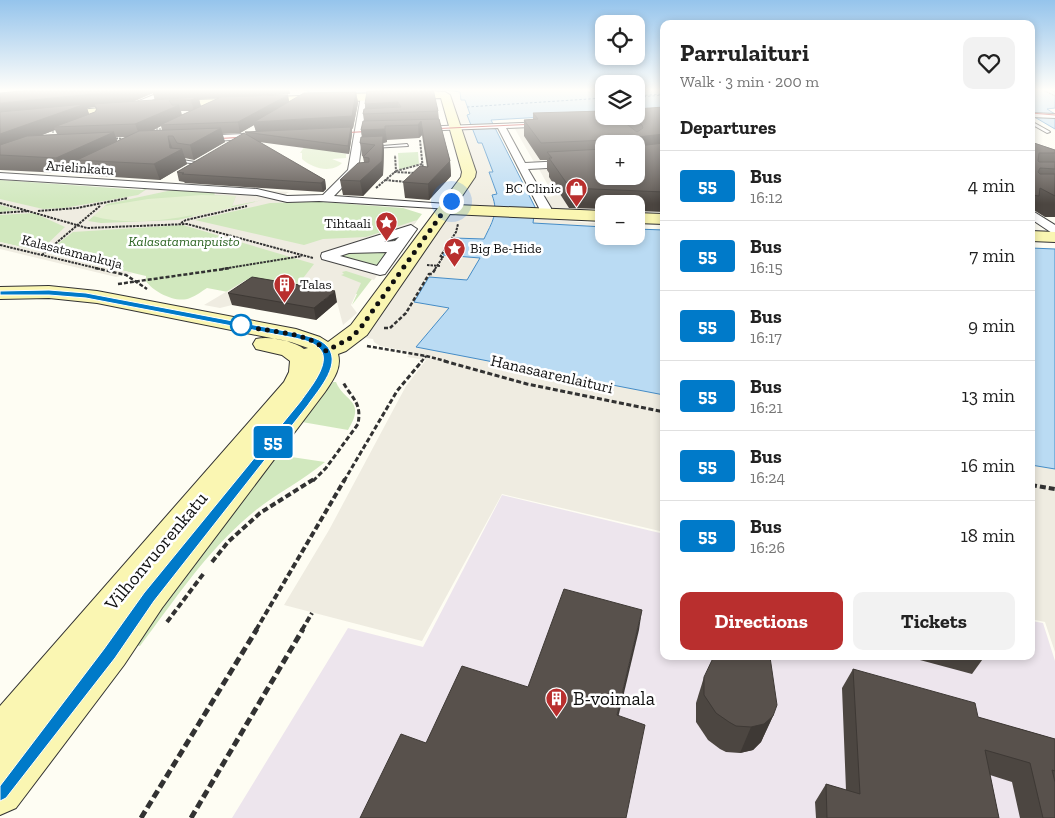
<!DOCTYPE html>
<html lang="en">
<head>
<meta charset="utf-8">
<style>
  :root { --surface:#fff; --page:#f2f2f2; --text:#222; --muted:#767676; --line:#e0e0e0; --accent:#b92f2e }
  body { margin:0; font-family:"Zilla Slab",serif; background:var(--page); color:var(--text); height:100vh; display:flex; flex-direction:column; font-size:19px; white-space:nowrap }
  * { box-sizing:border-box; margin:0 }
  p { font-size:16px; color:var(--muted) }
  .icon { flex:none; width:28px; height:28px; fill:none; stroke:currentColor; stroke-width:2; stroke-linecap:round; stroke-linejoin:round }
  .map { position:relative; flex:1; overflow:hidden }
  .side { position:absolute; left:660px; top:20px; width:375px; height:640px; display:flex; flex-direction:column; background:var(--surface); border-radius:10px; box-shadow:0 2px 8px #0003 }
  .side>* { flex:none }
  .badge { padding:0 10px; border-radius:4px; font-size:18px; line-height:32px }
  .tools { position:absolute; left:595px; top:15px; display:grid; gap:10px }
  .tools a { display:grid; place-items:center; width:50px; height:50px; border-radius:10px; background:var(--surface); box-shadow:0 2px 8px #0003; font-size:25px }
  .you { position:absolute; width:25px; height:25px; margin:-12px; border:4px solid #fff; border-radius:50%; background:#1a73e8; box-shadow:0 0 0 8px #1a73e833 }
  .map>.badge { position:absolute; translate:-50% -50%; box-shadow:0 0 0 2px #fff }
  h2 { padding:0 20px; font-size:19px; line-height:45px }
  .round { display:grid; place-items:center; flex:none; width:52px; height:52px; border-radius:10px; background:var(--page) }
  .head { display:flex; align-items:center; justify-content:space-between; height:85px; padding:0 20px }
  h1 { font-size:24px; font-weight:700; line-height:38px }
  .cta { display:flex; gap:10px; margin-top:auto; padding:10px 20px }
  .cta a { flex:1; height:58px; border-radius:10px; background:var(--accent); color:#fff; font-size:20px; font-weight:700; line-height:58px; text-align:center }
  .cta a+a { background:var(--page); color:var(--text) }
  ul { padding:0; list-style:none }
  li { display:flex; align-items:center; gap:15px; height:70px; padding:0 20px; border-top:1px solid var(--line) }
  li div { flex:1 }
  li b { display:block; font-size:19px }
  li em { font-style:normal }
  li .badge { min-width:55px; font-weight:700; text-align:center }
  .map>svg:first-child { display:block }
</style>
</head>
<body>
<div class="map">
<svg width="1055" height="818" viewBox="0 0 1055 818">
  <rect width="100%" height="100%" fill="#fefdf3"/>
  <path fill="#ede5ed" d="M502,495L664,534V656H1031V621L1043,623L1055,661V818H232L348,628L423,647Z"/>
  <g fill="#d1e8be">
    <path d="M418,152L419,164L399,170L398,153Z"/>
    <path d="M0,180L142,190L150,187L217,192L214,194L403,208L422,214L352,305L357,294L246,280L228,292L207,288C202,291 196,296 190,298C177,304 153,292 146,281V276L0,242Z"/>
    <path d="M333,382H336C344,402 367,400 348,430L302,422Z"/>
    <path d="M278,455L325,462C301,482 273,495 250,515C206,552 174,601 140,646L132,645Z"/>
  </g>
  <g fill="#e3efcf">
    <path d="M305,146L346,154V158L332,159L342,163C331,174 312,168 302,159V153H300Z"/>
    <path d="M202,195L236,196L231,208L191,217L193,215C162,221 123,225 93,216L105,206L148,199Z"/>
  </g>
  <g fill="#efece1" fill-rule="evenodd">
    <path d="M286,89H303L311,93L342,92V94L439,90L460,92V97L465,100L471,114L467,115L470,123L459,124L449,95L155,102Z"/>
    <path d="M532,126L524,136L541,162L604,158L549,177L569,208L604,210V212L552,209L546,197L554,196L539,169L530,170L526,163L534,162L515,129H508Z"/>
    <path d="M472,128L482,143L494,172L489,173L497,195H493L496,209L457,204L473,178L461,129Z"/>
    <path d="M170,184L289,192L282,196L285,198L317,195L310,202L270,203L195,220L304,245L323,239L366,237L417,220L411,229L328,256L380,271L374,280L346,271L342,272L344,274L341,275L361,283L351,305L357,313L343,325L337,302L255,288L232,305L220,308L204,305L246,280L297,286L314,264L183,225L73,232L48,251L53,255L133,273L116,277L0,249V242L38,251L43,248L65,227L34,213L0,215V212L18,210L0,205V199L43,209L64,208L138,195L150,187ZM177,189L217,192L214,195L236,196L232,206L263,200L178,220L101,223L88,221L107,204Z"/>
    <path d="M460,214L494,216L484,239L454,238L443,255L481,258L467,280L429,277L415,302L450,308L664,394V532L502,494L422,641L284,605L329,530L406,386L426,360L407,357L411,352L380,346L374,342L373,339L366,338L447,216Z"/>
    <path d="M532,218L604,224V227L532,223Z"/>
    <path d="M1031,465L1055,469V652L1045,622L1031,619Z"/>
  </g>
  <g fill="#badbf3" stroke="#458cc6">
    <path d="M303,89H604V112L596,114L491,120L535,207L533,223L604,227V236H636V229L664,230V395L416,347L449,308L414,302L429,277L467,280L480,258L443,255L454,238L484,239C492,222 499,213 492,195L497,194L489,172H493L482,143H478L467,115L470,114L465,100H461L460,92L438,89L341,94V92L311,93Z"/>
    <path d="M636,89H664V111L636,113Z"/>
    <path d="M1031,89H1055V108L1047,109L1055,114V129L1031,115Z"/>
    <path d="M1031,248L1055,249V469L1031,465Z"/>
  </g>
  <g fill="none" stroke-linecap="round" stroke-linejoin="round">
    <g stroke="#1f5f9c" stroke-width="1" stroke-dasharray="2.5 2" stroke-linecap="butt">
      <path d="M636,96L664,94"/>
      <path d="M639,97L664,95"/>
      <path d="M467,107L604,98"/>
    </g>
    <defs>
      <g id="lane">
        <path d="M1031,121L1049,131L1050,132L1047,133L1031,124Z"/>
        <path d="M407,144L408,146L372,148L370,147Z"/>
        <path d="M175,157H179L182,160L202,163L200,164L181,162L175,159Z"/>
      </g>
      <g id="street">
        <path d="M168,89H177L129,110L122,108Z"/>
        <path d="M364,94L367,96L358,171L334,196L447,204L451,205L453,207L451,209L319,201L287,202L257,195L0,179V173L257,189L287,196L323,195L348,170L361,96Z"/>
        <path d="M664,113V117L593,121L589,119L593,117L636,116V114Z"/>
        <path d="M1031,113L1055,114V118L1031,117Z"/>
        <path d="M550,122L554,124L553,126L506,128L525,163L604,159V165L528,169L551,208V213L545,216L539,213V208L498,128L417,131L413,129L417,127Z"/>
        <path d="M244,134L248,137L247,139L198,142L194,139L198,136Z"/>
        <path d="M1031,210L1055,225V235L1031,219Z"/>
        <path d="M411,225L417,229L385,274L380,275L322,259L321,256L322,253ZM399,237L395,241L384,242ZM387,252L377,266L340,256L349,253Z"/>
      </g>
      <g id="secondary">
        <path d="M431,91L445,92L450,95L476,172L475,177L456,205L604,211V221L450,214L367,335L346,351L338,354C342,368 333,380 325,392L162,608L124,665L16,808L0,815V706L284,382L289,372L290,361L282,355L256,349L253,344L256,339C270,336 293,341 304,349L308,348L291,342L97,303L49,298L0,299V287L49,286L97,291L296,329L320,337L328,342L351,325L461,177L462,172L441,98L169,107L0,124V118L169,101Z"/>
        <path d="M636,213L664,214V224L636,223Z"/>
        <path d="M1031,231L1055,232V242L1031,241Z"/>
      </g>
    </defs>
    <use href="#lane" stroke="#434343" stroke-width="2"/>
    <use href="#street" stroke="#434343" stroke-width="2"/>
    <use href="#secondary" stroke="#323232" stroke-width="2"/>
    <g stroke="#323232" stroke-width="1" stroke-dasharray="2 1" stroke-linecap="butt">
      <path d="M1041,89L1055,96"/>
      <path d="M153,129H161"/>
      <path d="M52,132H55"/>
    </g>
    <g stroke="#323232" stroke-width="2" stroke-dasharray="2.5 1" stroke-linecap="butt">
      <path d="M112,138L126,139"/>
      <path d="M420,140L423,170"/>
      <path d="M396,171L422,164"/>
      <path d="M394,172L415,173"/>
      <path d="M385,180L406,182"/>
      <path d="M376,188L396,171L395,155"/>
      <path d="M0,203L87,228L187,224L313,258"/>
      <path d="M38,211L77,208L128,198"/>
      <path d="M0,213L29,211"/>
      <path d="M181,223L186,220L247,206"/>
      <path d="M0,245L100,269"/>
      <path d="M42,255L100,206"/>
      <path d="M427,265L441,266"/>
      <path d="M222,269L302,256"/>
      <path d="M435,269L443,257H440L456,232L458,224"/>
    </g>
    <g stroke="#323232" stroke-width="2.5" stroke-dasharray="4 2" stroke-linecap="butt">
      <path d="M95,268L126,275L147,289"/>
      <path d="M118,284L231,268"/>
      <path d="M384,328H390L406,313L429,274H432L436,268"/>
      <path d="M367,346L426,356L449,362"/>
      <path d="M421,362L426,356"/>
    </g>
    <g stroke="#323232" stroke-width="3" stroke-dasharray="5 2.5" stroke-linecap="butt">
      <path d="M444,361L527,384L664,412"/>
      <path d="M313,481L326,468L358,424C362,402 352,399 343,382"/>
      <path d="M344,481L397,391L422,361"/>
    </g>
    <g stroke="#323232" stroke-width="4" stroke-dasharray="6 3" stroke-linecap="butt">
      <path d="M1031,485L1055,489"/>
      <path d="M212,562L228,542L260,513L314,479"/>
      <path d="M167,622L204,573"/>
      <path d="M256,630L345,479"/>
      <path d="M302,630L312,613"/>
    </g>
    <g stroke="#323232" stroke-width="5" stroke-dasharray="8 4" stroke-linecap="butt">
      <path d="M141,818L257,629"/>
      <path d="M191,818L303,629"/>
    </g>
    <use href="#lane" fill="#fff" fill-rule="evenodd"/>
    <use href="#street" fill="#fff" fill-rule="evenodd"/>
    <use href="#secondary" fill="#faf6b2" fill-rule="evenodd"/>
    <g stroke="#b92f2e" stroke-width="1">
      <path d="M1048,89L1055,92"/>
      <path d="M1031,113L1055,115"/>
      <path d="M429,129L536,124"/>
      <path d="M339,133L377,131"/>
      <path d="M209,139L249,137"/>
    </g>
  </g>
  <g fill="#4c4641" fill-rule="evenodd">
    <path d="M40,89H289L290,94L259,96L289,102L356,92L358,103L353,128L352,129V134L349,154L259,142L325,180L326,189L323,192L185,183L184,182L179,181L177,172L246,134L245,132H256L254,125L240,133L222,134L225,142L194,160L185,158L187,164L160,180L83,175L79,165L62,173L0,170V155ZM153,93L155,100L133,102ZM220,98L201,106L199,99ZM95,107L96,110L95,112L89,114L87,108ZM181,111H190L182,115ZM161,126L162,130L152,131ZM55,130L57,134L42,135ZM116,137H126L117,141Z"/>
    <path d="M367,91L438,111L439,119L450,161L451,176L429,200L405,198L403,182L427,167L422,135L419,138L387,140V142L383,143L384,149L383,175L363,196L343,195L340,180L364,162L363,157H364L362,156L360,143L362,137L361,130L364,121L363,114L365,109Z"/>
    <path d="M664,107V212L636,211V204H604V209L569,208L549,177V173L547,170V160H540L524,136V120L533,119V113L622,121V116H636ZM604,144H636L604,176Z"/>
    <path d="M1031,142L1055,150V217H1045L1032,209L1031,212Z"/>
    <path d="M228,293L337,302L316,320L232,305Z"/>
    <path d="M905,656H985L972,674Z"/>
    <path d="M853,669L978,717L1055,739V818H1020L1012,782L990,775L999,818H816L815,802L826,784L846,790L842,688Z"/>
    <path d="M704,677L773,716L761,742L753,750L740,753L726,752L720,749L708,740L696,722V703Z"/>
  </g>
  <g fill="#3e3935">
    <path d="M130,89H289L290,94L199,99L201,108L194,111L191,100H155L153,93L129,103L94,104L95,107L87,108L90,117L54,127L55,130L0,151V103Z"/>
    <path d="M356,92L358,103L353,128L352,129V134L349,154L348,146L257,134L254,125L240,133L238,122L288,95L290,105Z"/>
    <path d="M398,102L399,113L366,114L365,104Z"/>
    <path d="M179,105L182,117L160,125L161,126L140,136L135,124Z"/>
    <path d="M421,121L422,135L419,138L418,125Z"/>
    <path d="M385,126L387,142L383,143L384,149L383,175L363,196L360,181L382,143L363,144L361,130Z"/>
    <path d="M221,128L225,142L194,160L190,145Z"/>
    <path d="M114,132L119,146L77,160L79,165L62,173L56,158Z"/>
    <path d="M664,134V151L636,154V144H635L636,139L637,137Z"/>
    <path d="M168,136L173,150L182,149L187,164L160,180L154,164L170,148Z"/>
    <path d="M450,161L451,176L429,200L428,184Z"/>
    <path d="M325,180L326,189L323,192L321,183Z"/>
    <path d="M335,291L337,302L316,320L314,308Z"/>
    <path d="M642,610L639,630L614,735L617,715Z"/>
    <path d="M773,716L761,742L753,750L740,753L751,727Z"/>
  </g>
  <g fill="#58514c" stroke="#3e3935">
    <path d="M40,89H130L125,91L0,103V93Z"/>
    <path d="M433,89L438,111L363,114L364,109L401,107L398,102L365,104L367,91Z"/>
    <path d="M356,92L352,116L254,122L304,93Z"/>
    <path d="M288,95L238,122L160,125L221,97Z"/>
    <path d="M198,97L191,100H169L172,105H179L135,124L54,127L95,112L97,109L94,104Z"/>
    <path d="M85,104L0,134V112Z"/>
    <path d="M664,107V134L637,137L636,139V144H607L606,140L541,143L524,120L538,119L533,113L604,111V116H616L637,132L643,128L642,125L632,116H636V109Z"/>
    <path d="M439,119L450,161L428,184L403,182L420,166L428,167L421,121L418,125L385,126V129L361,130L363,121Z"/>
    <path d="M351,127L348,146L245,132Z"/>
    <path d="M221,128L190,145L177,143L173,136H168L170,148L182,149L154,164L77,160L139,131Z"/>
    <path d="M114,132L56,158L0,155V145L27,136Z"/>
    <path d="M244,133L325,180L321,183L182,174L184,173L177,172Z"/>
    <path d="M383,136L382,161L360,181L340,180L358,163L369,162V158L363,157L375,145L360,143L361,137Z"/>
    <path d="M1031,142L1055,150V153H1039L1038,161L1039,162H1055V169L1040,168L1038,172L1040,174H1055V196L1040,188L1039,196L1031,195Z"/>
    <path d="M664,143V192L570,188L549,158H552L547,152L604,149V176H636V145L638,146Z"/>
    <path d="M252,277L335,291L314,308L228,293Z"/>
    <path d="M564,589L642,610L617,715L645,725L626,818H360L401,734L426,743L462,666L528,687Z"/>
    <path d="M714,656H766L770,657L777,705L773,716L764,724L751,727L736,726L729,722L716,713L704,695V677Z"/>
    <path d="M853,669L975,703L978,717L1055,739V771L1052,770L1055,782V818H1043L1030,763L985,750L999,818H827L826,784L860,794Z"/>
  </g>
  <linearGradient id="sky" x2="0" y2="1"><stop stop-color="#95c4ec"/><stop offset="0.44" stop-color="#fffefa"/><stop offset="1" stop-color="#fffefa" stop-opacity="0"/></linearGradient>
  <rect width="1055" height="204" fill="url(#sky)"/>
  <path fill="#007ac9" stroke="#fff" d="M49,290L86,293L296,333C305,336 317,337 325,344C345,362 318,390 308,405L154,601L115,658L6,798L0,801V786L104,649L144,593L301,401C309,389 332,363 320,349C314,342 303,340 295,338L86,298L49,295H0V291Z"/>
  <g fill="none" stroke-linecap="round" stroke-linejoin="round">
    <path stroke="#101010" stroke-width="5" stroke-dasharray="0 9" d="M241,325C264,332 310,331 326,351L349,339L359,330L451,201"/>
  </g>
  <defs>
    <symbol id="shop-pin" viewBox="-11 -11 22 30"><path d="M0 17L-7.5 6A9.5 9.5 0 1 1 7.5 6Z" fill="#b92f2e" stroke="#fff"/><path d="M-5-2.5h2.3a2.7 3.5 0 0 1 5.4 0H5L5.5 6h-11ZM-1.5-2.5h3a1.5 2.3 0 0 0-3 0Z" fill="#fff"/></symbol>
    <symbol id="sight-pin" viewBox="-11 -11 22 30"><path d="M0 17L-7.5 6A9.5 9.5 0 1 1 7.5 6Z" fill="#b92f2e" stroke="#fff"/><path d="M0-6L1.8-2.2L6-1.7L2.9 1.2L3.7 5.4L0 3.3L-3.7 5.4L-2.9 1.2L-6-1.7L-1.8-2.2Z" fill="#fff"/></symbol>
    <symbol id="building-pin" viewBox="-11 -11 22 30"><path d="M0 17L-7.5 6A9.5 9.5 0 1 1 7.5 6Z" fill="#b92f2e" stroke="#fff"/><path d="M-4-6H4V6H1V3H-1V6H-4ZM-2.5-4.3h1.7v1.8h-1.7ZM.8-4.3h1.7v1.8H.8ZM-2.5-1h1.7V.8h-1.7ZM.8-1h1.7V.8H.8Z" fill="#fff"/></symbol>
  </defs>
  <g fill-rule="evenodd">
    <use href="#shop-pin" x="564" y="176" width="25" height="34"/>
    <use href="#sight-pin" x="374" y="210" width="25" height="34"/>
    <use href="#sight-pin" x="442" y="236" width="25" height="34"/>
    <use href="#building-pin" x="272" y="272" width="25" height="34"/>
    <use href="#building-pin" x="544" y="686" width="25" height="34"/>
  </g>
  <circle fill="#fff" stroke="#007ac9" stroke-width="2.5" cx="241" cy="325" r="10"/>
  <g text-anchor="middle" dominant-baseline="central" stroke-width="5" stroke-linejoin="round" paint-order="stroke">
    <g font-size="14" fill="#101010" stroke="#fff">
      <text transform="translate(80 168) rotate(4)">Arielinkatu</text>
      <text transform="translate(72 252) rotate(14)">Kalasatamankuja</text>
    </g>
    <g font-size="14" fill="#101010" stroke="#fff" text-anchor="end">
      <text x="561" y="188">BC Clinic</text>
      <text x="371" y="223">Tihtaali</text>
      <text x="470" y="248" text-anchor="start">Big Be-Hide</text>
      <text x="300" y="284" text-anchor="start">Talas</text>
    </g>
    <g font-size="14" font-style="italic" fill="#2d6523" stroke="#fff">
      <text x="184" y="241">Kalasatamanpuisto</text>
    </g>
    <g font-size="16" fill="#101010" stroke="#fff">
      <text transform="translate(552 374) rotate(13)">Hanasaarenlaituri</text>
    </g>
    <g font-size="19" fill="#101010" stroke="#fff">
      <text transform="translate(156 551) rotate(-50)">Vilhonvuorenkatu</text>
    </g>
    <g font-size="19" fill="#101010" stroke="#fff" text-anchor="start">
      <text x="573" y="698">B-voimala</text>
    </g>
  </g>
</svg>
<div class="tools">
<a><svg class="icon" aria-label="locate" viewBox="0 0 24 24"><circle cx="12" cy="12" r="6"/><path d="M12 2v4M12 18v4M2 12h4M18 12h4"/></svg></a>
<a><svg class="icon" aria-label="layers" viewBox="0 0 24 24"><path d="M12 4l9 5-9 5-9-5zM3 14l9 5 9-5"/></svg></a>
<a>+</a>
<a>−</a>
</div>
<div class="you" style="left:451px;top:201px"></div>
<b class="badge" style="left:273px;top:442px;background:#007ac9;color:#fff">55</b>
<section class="side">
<div class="head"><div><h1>Parrulaituri</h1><p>Walk · 3 min · 200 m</p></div><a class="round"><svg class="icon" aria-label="heart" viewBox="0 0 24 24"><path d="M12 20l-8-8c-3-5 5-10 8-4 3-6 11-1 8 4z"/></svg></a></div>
<h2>Departures</h2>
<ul>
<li><span class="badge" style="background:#007ac9;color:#fff">55</span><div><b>Bus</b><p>16:12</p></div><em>4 min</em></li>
<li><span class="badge" style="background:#007ac9;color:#fff">55</span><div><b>Bus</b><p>16:15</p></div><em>7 min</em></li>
<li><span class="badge" style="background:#007ac9;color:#fff">55</span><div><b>Bus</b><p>16:17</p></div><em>9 min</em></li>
<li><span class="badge" style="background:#007ac9;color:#fff">55</span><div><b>Bus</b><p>16:21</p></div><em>13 min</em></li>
<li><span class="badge" style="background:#007ac9;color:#fff">55</span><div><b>Bus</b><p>16:24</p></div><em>16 min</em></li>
<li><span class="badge" style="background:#007ac9;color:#fff">55</span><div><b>Bus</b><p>16:26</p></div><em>18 min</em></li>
</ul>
<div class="cta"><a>Directions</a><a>Tickets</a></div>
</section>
</div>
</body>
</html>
